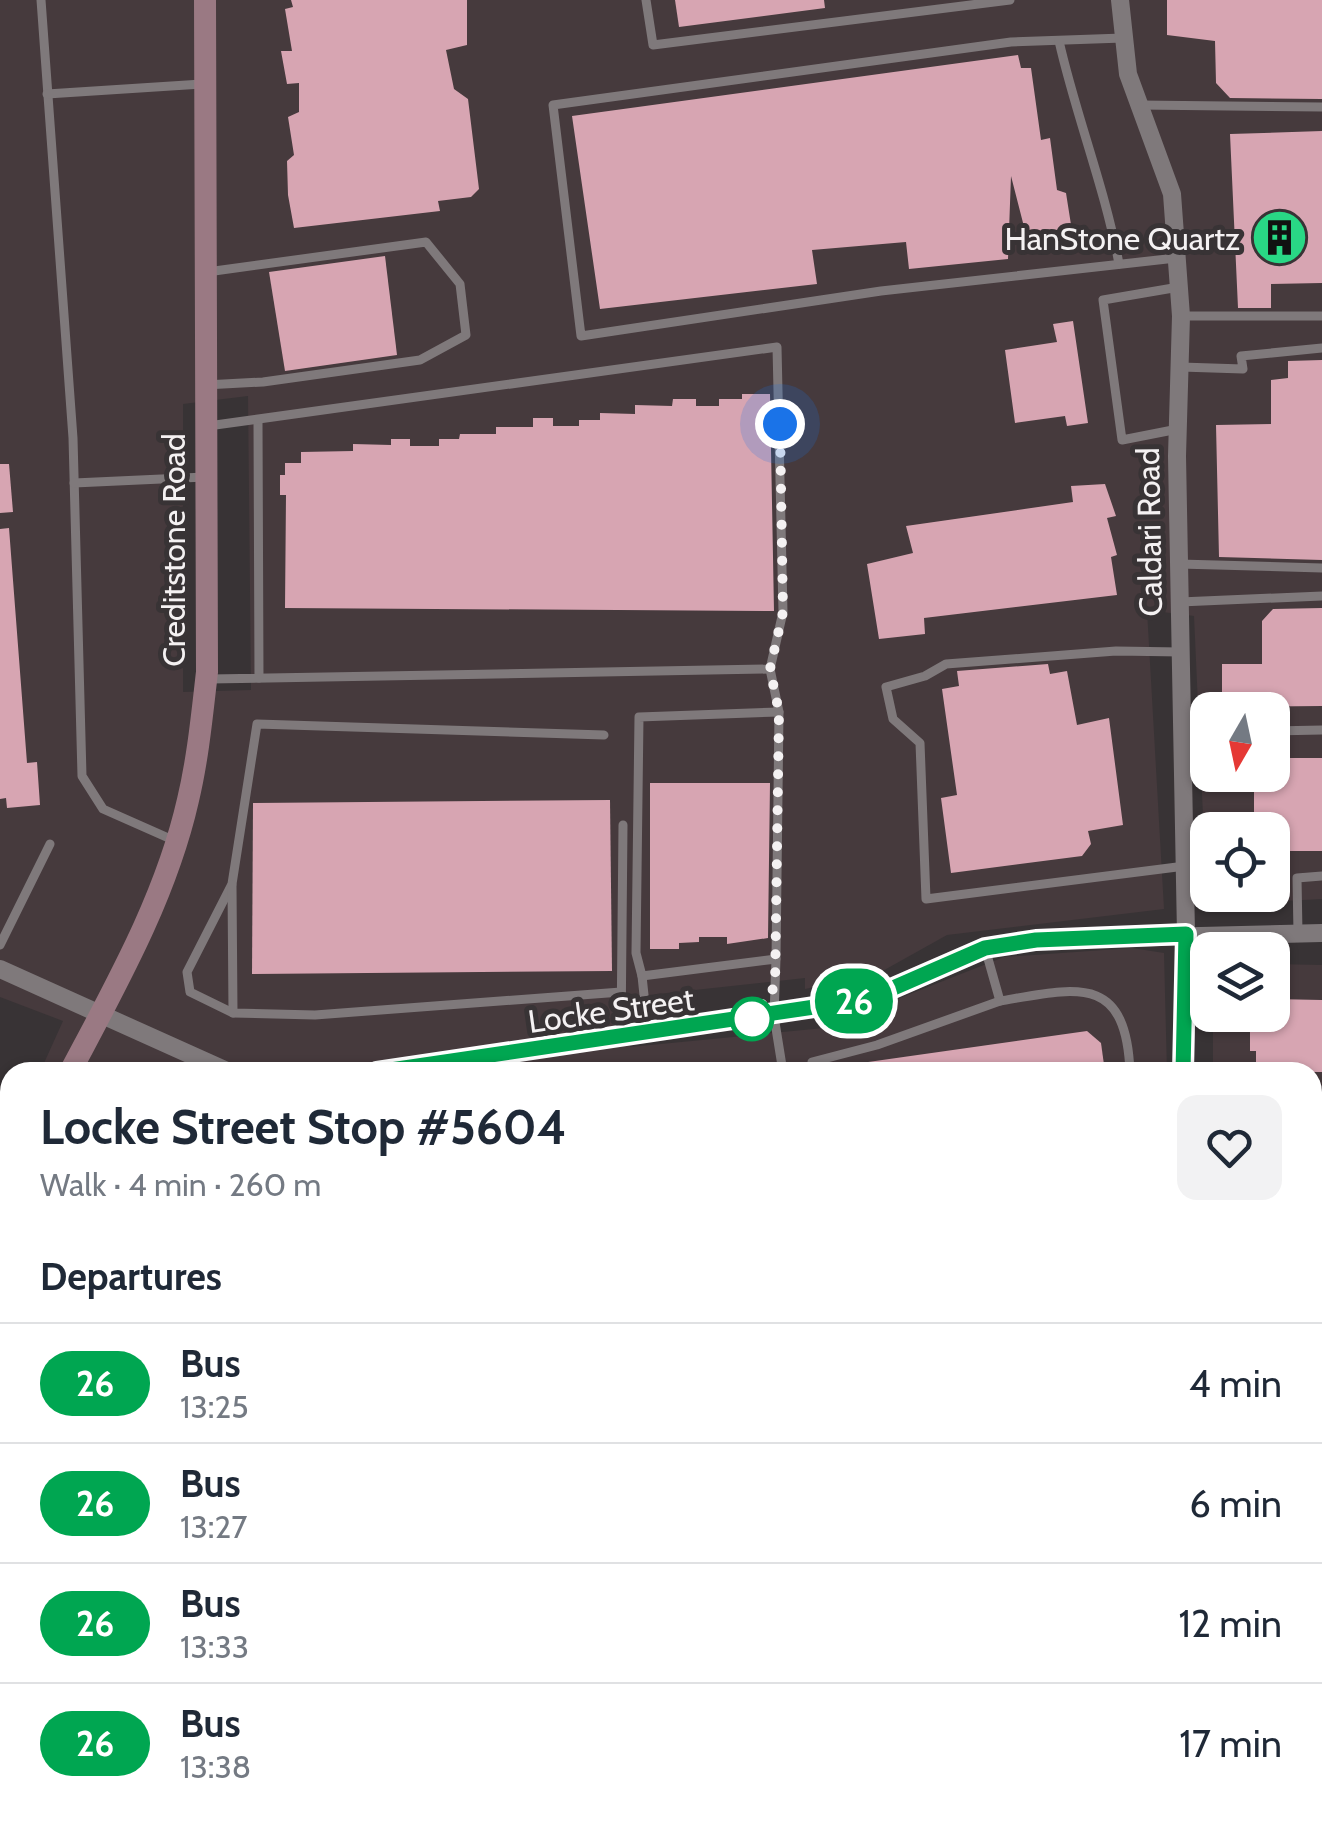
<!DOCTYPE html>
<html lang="en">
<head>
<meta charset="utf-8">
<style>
  :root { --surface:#fff; --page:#f2f2f3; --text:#1f2937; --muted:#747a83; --line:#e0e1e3 }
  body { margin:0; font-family:Cabin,sans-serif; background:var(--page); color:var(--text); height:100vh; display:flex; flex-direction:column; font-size:38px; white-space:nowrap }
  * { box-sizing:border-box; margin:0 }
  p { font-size:32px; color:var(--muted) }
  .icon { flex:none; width:55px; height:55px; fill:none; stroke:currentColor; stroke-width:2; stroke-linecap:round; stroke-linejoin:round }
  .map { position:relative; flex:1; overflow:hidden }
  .sheet { position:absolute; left:0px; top:1062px; width:1322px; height:762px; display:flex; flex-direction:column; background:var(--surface); border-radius:30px 30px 0 0; box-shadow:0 2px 8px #0004 }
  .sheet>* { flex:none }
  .badge { padding:0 20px; border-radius:32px; font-size:35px; line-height:65px }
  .needle { width:65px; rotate:189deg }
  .controls { position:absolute; left:1190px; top:692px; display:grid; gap:20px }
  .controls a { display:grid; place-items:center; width:100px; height:100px; border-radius:20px; background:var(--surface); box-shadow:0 2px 8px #0004; font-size:50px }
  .you { position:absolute; width:50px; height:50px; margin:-25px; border:8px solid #fff; border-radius:50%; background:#1a73e8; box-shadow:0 0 0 15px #1a73e833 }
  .map>.badge { position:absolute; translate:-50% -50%; box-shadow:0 0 0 5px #fff }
  h2 { padding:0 40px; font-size:38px; line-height:90px }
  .round { display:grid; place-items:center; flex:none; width:105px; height:105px; border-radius:20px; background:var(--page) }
  .summary { display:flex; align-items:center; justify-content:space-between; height:170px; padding:0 40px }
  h1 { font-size:48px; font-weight:700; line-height:75px }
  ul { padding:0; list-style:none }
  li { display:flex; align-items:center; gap:30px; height:120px; padding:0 40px; border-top:2px solid var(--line) }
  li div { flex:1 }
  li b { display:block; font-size:38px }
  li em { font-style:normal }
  li .badge { min-width:110px; font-weight:700; text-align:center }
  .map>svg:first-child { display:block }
</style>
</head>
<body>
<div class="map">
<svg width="1322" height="1824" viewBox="0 0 1322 1824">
  <rect width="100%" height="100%" fill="#383335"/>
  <g fill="#463a3d" fill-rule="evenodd">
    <path d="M0,0H1322V899L1207,905L1194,616L1147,610L1164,909L947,935L879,973L805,989V978L630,997V1047L824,1028L1004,957L1132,948L1164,953L1167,1072H40L63,1021L0,997ZM248,396L251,690L183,692V404ZM1208,710H1272V775H1208ZM1208,830H1272V895H1208Z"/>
    <path d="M1273,964L1322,965V1824H1165L1164,1815H1312V1072H1213V1015H1272Z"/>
    <path d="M10,1138V1815H1125V1824H0V1160Z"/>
  </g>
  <g fill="#d7a5b2">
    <path d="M291,0H467V45L446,50L454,89L468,99L479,189L471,197L438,201L440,211L294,228L288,195L287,161L294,155L288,117L299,112V83L287,84L281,51H292L285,9L293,7Z"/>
    <path d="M675,0H824L825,8L679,27Z"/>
    <path d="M1167,0H1322V99L1230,98L1216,83L1215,41L1167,35Z"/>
    <path d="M1018,55L1021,68H1031L1041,140L1050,138L1057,190L1066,193L1075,250L1031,254L1011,176L1008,259L909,269L906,242L812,250L817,284L600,309L572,116Z"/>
    <path d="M1322,131V283L1271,284V308H1238L1230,134Z"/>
    <path d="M385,256L397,355L285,371L269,272Z"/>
    <path d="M1073,321L1088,423L1067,426L1065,416L1015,423L1005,350L1057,342L1053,324Z"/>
    <path d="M1322,360V560L1219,557L1216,425L1271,424V380L1288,378V361Z"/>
    <path d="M742,394H770L774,611L285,608L286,495H280V475H285V463H301V452L353,451V444L391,445V439H410V446H439V439H459L460,434H496V427H533V418H553V426H579V420H600V413L635,414V405L672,406L673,399H696V406H719V399H742Z"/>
    <path d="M0,464H9L13,512L0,513Z"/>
    <path d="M1105,484L1116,516L1107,518L1117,555L1111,557L1117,595L924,618L925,634L879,639L867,564L913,553L906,526L1073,502L1071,486Z"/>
    <path d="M9,528L27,763L37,762L40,805L7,808L6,798L0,799V529Z"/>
    <path d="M1322,608V706L1222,707V664H1262V621L1273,609Z"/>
    <path d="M1048,664L1050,674L1067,671L1077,725L1109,718L1123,825L1088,831L1091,844L1082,856L951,873L941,798L957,795L942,689L959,686L957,671Z"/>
    <path d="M1272,758H1322V851H1272V830H1222V816H1254V775H1272Z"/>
    <path d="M650,783H770L768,938L727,944V937H699V942L679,943V949H650Z"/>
    <path d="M610,800L612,971L252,974L253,803Z"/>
    <path d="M1272,999L1322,1000V1072H1256V1051H1250V1015H1272Z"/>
    <path d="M1087,1031L1101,1043L1105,1072H848L847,1065Z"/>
  </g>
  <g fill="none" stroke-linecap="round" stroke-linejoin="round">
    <g stroke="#7f797b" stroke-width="9">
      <path d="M41,0L73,438L82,776L103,809L173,840"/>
      <path d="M646,0L653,45L1010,0"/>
      <path d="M1123,38L1011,42L553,105L581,336L881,291L1176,258"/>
      <path d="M1059,41C1076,116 1105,188 1119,264"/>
      <path d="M47,94L202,84"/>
      <path d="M1139,105L1322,107"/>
      <path d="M1181,316H1322"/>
      <path d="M1181,367L1243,369L1241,356L1322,348"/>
      <path d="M205,385L263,382L420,360L466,335L460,284L426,242L207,272"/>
      <path d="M258,422L259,678"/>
      <path d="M208,426L777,347L783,612L770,669L210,679"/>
      <path d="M1178,429L1122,440L1103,300L1179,287"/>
      <path d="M74,483L205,477"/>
      <path d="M1179,564L1322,568"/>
      <path d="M1180,602L1322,596"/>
      <path d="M1181,652L1116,651L946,664L925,676L886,687L893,719L920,743L926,899L1185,866"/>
      <path d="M770,669L779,712L776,959"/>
      <path d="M1272,731L1322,730"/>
      <path d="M1183,734L1208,733"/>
      <path d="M604,735L257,724L232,884L187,972L190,992L233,1013L315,1015L621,992"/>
      <path d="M232,885L233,1013"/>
      <path d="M1298,933L1297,878L1322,876"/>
      <path d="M0,945L50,844"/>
      <path d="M985,948L1000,1001C1077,988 1126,973 1130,1072"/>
      <path d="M642,976L636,953L639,717L779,712"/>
      <path d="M648,1033L642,976L776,959L774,1016L783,1072"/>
      <path d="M621,1036L623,825"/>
      <path d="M812,1062L877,1045L1000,1001"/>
      <path d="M1312,1211L1322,1210"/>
      <path d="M0,1232L10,1235"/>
      <path d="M0,1343L10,1321"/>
      <path d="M0,1387L10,1390"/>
      <path d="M0,1416L10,1417"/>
      <path d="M1312,1430L1322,1429"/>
      <path d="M1312,1608H1322"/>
      <path d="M1312,1761H1322"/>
      <path d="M814,1815L816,1824"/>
    </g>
    <g stroke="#7f797b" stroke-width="18">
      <path d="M1120,0L1128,74L1172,194L1181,316L1177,456L1186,934L1183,1072"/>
      <path d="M0,969L229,1072"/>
      <path d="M377,1072L868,999L985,948L1036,940L1322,933"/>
      <path d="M0,1575L10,1577"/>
      <path d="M1139,1815L1140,1824"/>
    </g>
    <g stroke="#9a7983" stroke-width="22">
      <path d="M70,1072C116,985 166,897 188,800C198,758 202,715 207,672L205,0"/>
      <path d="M0,1211L10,1190"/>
    </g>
  </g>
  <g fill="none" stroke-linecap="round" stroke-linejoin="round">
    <defs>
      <path id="line" d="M377,1072L868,999L985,948L1036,940L1186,934L1183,1072"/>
    </defs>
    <use href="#line" stroke="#fff" stroke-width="22"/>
    <use href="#line" stroke="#00a651" stroke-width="15"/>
    <path stroke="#f4f1f2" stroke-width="10" stroke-dasharray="0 18" d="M752,1019L775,986L779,712L770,669L783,612L780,424"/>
  </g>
  <defs>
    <symbol id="building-disc" viewBox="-11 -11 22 22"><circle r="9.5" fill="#29d885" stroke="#383335"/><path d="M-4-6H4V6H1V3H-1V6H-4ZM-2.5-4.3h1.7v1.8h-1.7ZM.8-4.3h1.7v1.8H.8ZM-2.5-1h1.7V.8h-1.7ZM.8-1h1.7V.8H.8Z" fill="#111"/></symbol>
  </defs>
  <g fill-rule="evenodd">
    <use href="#building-disc" x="1248" y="206" width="63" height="63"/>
  </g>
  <circle fill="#fff" stroke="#00a651" stroke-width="5" cx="752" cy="1019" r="20"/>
  <g text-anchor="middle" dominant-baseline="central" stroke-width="10" stroke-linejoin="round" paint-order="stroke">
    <g font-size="32" fill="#f4f1f2" stroke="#383335" text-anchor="end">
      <text x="1240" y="238">HanStone Quartz</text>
    </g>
    <g font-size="32" fill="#f4f1f2" stroke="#383335">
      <text transform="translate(1149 532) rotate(-91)">Caldari Road</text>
      <text transform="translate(173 550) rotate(-90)">Creditstone Road</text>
      <text transform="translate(611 1010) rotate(-8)">Locke Street</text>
    </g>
  </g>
</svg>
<div class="controls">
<a><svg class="needle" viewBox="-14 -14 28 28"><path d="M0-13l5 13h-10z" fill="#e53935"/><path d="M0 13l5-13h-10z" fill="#747a83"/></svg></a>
<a><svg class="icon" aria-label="locate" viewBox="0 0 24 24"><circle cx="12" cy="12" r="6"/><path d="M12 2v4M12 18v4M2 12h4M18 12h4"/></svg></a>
<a><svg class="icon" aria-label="layers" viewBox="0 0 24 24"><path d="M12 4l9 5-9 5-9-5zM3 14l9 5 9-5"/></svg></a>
</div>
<div class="you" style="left:780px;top:424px"></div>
<b class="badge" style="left:854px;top:1001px;background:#00a651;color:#fff">26</b>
<section class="sheet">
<div class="summary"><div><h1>Locke Street Stop #5604</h1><p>Walk · 4 min · 260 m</p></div><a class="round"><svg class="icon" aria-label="heart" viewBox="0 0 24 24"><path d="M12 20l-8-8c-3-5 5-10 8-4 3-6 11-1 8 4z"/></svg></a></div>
<h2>Departures</h2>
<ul>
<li><span class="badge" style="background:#00a651;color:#fff">26</span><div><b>Bus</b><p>13:25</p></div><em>4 min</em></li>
<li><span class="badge" style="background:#00a651;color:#fff">26</span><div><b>Bus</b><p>13:27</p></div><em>6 min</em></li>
<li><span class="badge" style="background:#00a651;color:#fff">26</span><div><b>Bus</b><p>13:33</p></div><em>12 min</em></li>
<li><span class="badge" style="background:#00a651;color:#fff">26</span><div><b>Bus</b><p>13:38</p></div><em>17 min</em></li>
</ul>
</section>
</div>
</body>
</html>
